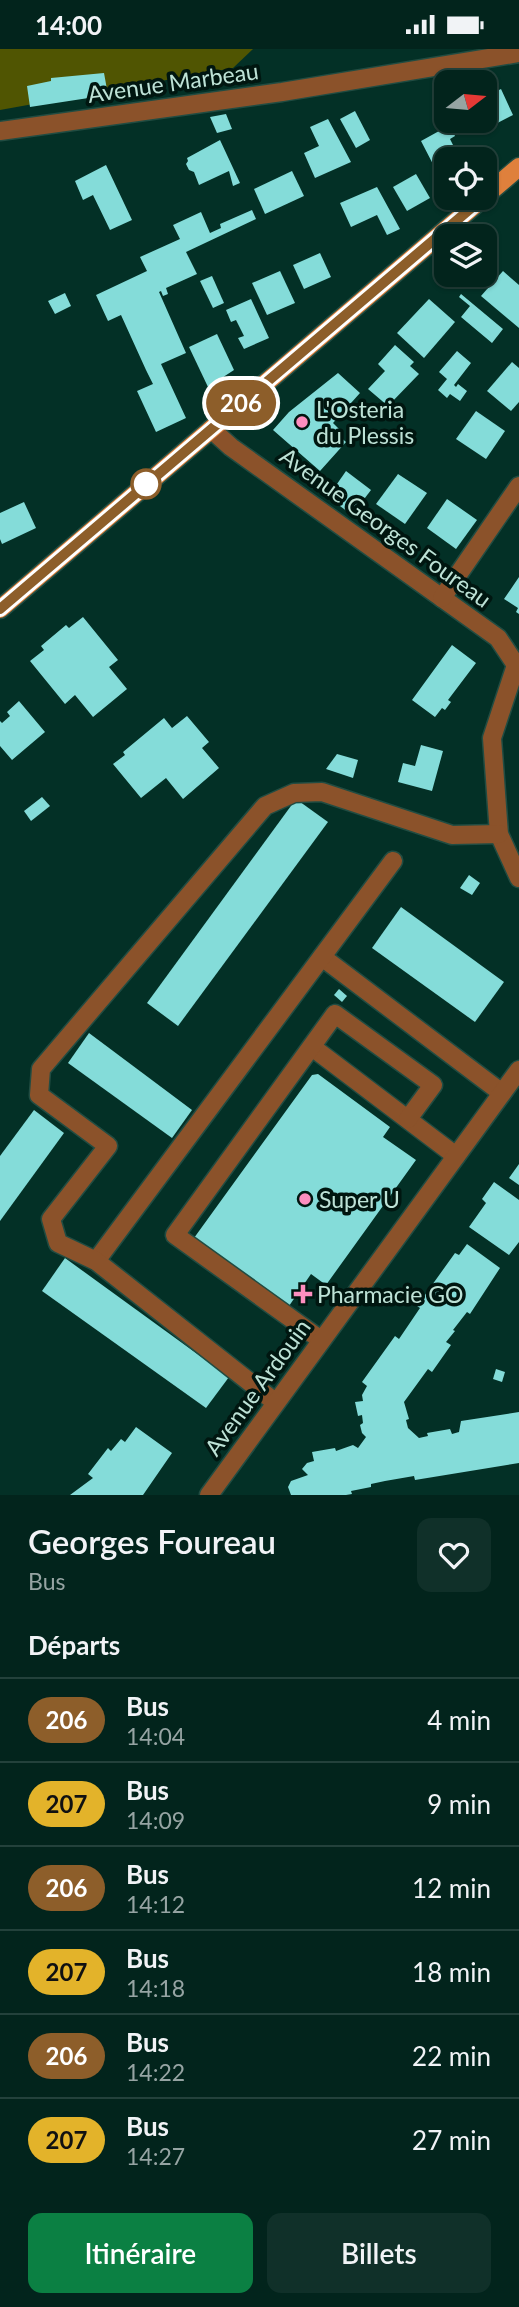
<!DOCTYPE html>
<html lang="fr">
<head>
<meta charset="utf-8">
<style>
  :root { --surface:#02241c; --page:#103029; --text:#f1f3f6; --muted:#96a4a3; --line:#23413b; --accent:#0b8043 }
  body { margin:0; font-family:Lato,sans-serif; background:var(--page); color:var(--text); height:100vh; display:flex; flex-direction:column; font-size:26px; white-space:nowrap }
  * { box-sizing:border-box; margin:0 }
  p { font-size:23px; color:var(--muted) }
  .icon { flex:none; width:38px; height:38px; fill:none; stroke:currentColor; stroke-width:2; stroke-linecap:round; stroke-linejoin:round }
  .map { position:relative; height:1446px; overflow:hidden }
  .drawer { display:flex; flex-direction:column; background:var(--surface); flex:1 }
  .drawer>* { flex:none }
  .badge { padding:0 14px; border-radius:23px; font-size:24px; line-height:46px }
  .needle { width:46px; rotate:74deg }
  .tools { position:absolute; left:434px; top:21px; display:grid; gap:14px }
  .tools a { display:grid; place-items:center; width:63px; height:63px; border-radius:14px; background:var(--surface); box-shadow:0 2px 5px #0004,0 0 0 2px var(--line); font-size:35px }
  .map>.badge { position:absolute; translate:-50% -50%; box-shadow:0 0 0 4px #fff }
  h2 { padding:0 28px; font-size:26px; line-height:63px }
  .round { display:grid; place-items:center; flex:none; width:74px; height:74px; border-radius:14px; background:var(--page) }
  .overview { display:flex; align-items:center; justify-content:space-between; height:119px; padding:0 28px }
  h1 { font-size:33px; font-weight:600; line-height:52px }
  .cta { display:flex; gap:14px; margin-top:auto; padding:14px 28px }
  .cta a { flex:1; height:80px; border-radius:14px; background:var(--accent); color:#fff; font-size:28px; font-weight:600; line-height:80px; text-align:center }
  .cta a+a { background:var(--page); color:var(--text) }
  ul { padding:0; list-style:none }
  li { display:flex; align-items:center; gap:21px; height:84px; padding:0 28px; border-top:2px solid var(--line) }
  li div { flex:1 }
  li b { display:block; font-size:26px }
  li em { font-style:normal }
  li .badge { min-width:77px; font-weight:700; text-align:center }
  .status { display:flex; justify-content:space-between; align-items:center; height:49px; padding:0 35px; background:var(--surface); direction:ltr }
  .status svg { height:19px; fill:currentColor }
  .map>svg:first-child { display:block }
</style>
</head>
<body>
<div class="status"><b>14:00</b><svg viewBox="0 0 49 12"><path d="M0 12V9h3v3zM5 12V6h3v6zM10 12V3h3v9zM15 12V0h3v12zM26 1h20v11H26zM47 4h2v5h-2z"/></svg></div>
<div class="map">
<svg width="519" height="1446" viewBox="0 0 519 1446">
  <rect width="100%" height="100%" fill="#033026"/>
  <path fill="#505502" d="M0,0H253L233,19L0,61Z"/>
  <g fill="#84dcd9">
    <path d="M104,24L108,46L30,58L27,37L51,32V29Z"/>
    <path d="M501,40L513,66L478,84L474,76L470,78L467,72H485V48Z"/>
    <path d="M355,62L370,91L356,99L340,70Z"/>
    <path d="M226,65L232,80L217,84L210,68Z"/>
    <path d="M328,70L351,113L315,129L304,104L319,97L310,78Z"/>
    <path d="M450,76L455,87L450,90L459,108L446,110V115L436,121L421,92Z"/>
    <path d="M220,91L240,134L233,137L229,122L199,136L194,123L189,121L186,115L188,112L187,109Z"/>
    <path d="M106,116L132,171L110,181L93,146L83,151L75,132Z"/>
    <path d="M292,122L304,147L265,165L254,140Z"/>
    <path d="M416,125L430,149L407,162L393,138Z"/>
    <path d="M377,138L400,180L387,186L377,166L351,178L340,154Z"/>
    <path d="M252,161L256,170L186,203L197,225L166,239L168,245L163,247L161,242L159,243L186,304L161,315L186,369L156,383L137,342L153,335L146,321L121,266L108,272L96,246L147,222L140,208L180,190L173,176L201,163L210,184L221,179L220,175Z"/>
    <path d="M320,204L331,228L304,240L293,216Z"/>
    <path d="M280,222L295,254L267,266L252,234Z"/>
    <path d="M503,222L519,236V279L481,247Z"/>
    <path d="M212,227L224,254L213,259L200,232Z"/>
    <path d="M65,244L71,257L55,265L48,252Z"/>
    <path d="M461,245L503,280L492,294L461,268L470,257L459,248Z"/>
    <path d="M251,250L269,289L244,300L238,289L244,287L236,271L231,273L226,261Z"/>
    <path d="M429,250L455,273L424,309L397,284Z"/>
    <path d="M217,285L234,321L208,338L189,298Z"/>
    <path d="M395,296L414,313L410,317L419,325L388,357L368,340L385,322L378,315Z"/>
    <path d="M457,302L471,314L454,336L456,338L458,335L467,342L460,352L450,345L447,349L438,341L447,330L439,323Z"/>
    <path d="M512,313L519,319V353L511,362L487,342Z"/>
    <path d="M338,324L360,344L333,374L341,382L338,386L346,393L320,422L273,381L289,363Z"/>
    <path d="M476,362L505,382L486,410L456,390Z"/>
    <path d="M346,422L371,441L352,466L328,448Z"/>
    <path d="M398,425L427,444L405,475L376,455Z"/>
    <path d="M447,450L477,471L456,500L427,479Z"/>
    <path d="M24,453L36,479L2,495L0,490V464Z"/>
    <path d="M519,528V565L516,563L518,559L504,550Z"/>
    <path d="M83,568L118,611L109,618L127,640L93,668L75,646L65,655L30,612L44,601L41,597L66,576L69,579Z"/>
    <path d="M452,596L476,614L448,651L451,653L445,661L442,659L435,668L412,651Z"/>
    <path d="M19,652L45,683L12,711L0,697V672L2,674L10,667L7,663Z"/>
    <path d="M187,667L209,693L202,699L219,719L183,750L166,729L141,749L113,715L125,706L123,703L164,669L172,679Z"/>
    <path d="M421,696L443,702L432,742L398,733L403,714L415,717Z"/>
    <path d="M337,705L358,711L353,729L326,720Z"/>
    <path d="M42,748L50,757L31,772L24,762Z"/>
    <path d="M296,750L328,773L178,977L147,954Z"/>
    <path d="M469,826L480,834L472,846L460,839Z"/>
    <path d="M401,858L504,933L475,973L372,899Z"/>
    <path d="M339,940L347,947L342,953L334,946Z"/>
    <path d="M89,984L192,1061L172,1089L68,1014Z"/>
    <path d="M318,1025L390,1078L383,1088L416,1111L326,1236L311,1225L289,1257L194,1189L312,1026Z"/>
    <path d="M34,1061L64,1084L0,1172V1107Z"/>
    <path d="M519,1115V1136L509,1129Z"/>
    <path d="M494,1133L519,1151V1193L509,1206L469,1178L486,1154L482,1150Z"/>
    <path d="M467,1195L500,1219L470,1265L467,1263L453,1281L455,1282L446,1293L451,1296L432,1323L428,1320L404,1353L409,1370L406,1371L408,1379L419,1389L428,1387L427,1384L450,1380L452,1385L459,1383L461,1372L519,1363V1414L415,1431L414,1427L385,1432L371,1435V1438L351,1442L352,1445L346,1446H291L288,1438L291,1432L308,1426L302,1420L307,1414L314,1412L312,1403L335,1399L336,1402L353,1396L358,1399L366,1388L362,1384L360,1376L363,1374L362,1366L358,1367L355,1353L363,1352L362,1346L367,1337L362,1333L395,1287L399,1290L420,1259L417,1257L455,1204L459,1206Z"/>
    <path d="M65,1209L229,1328L206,1359L42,1242Z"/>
    <path d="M496,1320L505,1323L502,1333L493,1330Z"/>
    <path d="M136,1378L172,1404L143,1446H70L93,1429L88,1425L108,1399L111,1402L121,1390L125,1393Z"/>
  </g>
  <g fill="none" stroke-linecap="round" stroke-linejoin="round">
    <defs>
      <g id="minor">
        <path d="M0,82L282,43L519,4"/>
        <path d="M211,380L231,398L498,589L516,616L492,689L499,785L519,829"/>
        <path d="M442,549L519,437"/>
        <path d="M322,908L502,1044"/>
        <path d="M312,998L456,1107"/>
        <path d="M96,1212L393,812"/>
        <path d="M321,1291L175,1186L335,965L433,1036L408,1070"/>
        <path d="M275,1353L96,1212L58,1194L51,1170L108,1097L39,1046L41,1020L265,757L294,744L322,743L452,786L499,785"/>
        <path d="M209,1446L519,1021"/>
      </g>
      <g id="major">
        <path d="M485,147L519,118"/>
        <path d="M0,560L483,149"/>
      </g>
    </defs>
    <use href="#minor" stroke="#214c42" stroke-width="21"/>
    <use href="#major" stroke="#214c42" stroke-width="21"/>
    <use href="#minor" stroke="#8b522a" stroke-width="18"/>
    <use href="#major" stroke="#df803c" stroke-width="18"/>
  </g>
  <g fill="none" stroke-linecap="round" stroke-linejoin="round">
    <defs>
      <path id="line" d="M0,560L483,149"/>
    </defs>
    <use href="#line" stroke="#fff" stroke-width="16"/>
    <use href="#line" stroke="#8d5e2a" stroke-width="10"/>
  </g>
  <g fill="#fd8ebf" stroke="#001610" stroke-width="2.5">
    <circle cx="302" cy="373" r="7"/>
    <circle cx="305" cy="1150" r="7"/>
    <path d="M299.5 1234.5h7v7h7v7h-7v7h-7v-7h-7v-7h7z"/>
  </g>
  <circle fill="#fff" stroke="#8d5e2a" stroke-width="3.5" cx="146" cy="435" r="14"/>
  <g text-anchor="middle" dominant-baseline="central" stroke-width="7" stroke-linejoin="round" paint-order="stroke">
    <g font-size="23" fill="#bde2d6" stroke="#001610">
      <text transform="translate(173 33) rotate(-8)">Avenue Marbeau</text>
      <text transform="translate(386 478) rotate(36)">Avenue Georges Foureau</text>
      <text transform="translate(257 1338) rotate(-54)">Avenue Ardouin</text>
    </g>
    <g font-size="23" fill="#bde2d6" stroke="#001610" text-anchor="start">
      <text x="316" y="360">L'Osteria<tspan x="316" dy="26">du Plessis</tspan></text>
      <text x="319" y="1150">Super U</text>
      <text x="317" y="1245">Pharmacie GO</text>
    </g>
  </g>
</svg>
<div class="tools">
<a><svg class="needle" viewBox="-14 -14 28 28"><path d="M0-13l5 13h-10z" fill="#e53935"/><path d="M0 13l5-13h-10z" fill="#96a4a3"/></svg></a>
<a><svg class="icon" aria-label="locate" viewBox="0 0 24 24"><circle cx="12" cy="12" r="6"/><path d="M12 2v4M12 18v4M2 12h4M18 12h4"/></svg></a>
<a><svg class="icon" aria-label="layers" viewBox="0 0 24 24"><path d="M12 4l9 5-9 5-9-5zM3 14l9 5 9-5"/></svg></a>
</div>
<b class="badge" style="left:241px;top:354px;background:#8d5e2a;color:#fff">206</b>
</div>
<section class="drawer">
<div class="overview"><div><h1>Georges Foureau</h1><p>Bus</p></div><a class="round"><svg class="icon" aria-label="heart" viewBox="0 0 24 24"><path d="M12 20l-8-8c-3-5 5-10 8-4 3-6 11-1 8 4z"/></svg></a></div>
<h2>Départs</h2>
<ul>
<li><span class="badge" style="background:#8d5e2a;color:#fff">206</span><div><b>Bus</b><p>14:04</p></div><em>4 min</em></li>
<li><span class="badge" style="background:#e3b32a;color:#111">207</span><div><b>Bus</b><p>14:09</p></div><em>9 min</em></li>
<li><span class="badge" style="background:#8d5e2a;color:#fff">206</span><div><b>Bus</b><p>14:12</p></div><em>12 min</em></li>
<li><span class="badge" style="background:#e3b32a;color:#111">207</span><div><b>Bus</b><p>14:18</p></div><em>18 min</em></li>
<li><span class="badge" style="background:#8d5e2a;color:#fff">206</span><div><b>Bus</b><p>14:22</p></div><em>22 min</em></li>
<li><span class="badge" style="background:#e3b32a;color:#111">207</span><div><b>Bus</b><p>14:27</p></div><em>27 min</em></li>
</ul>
<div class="cta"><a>Itinéraire</a><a>Billets</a></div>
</section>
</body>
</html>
